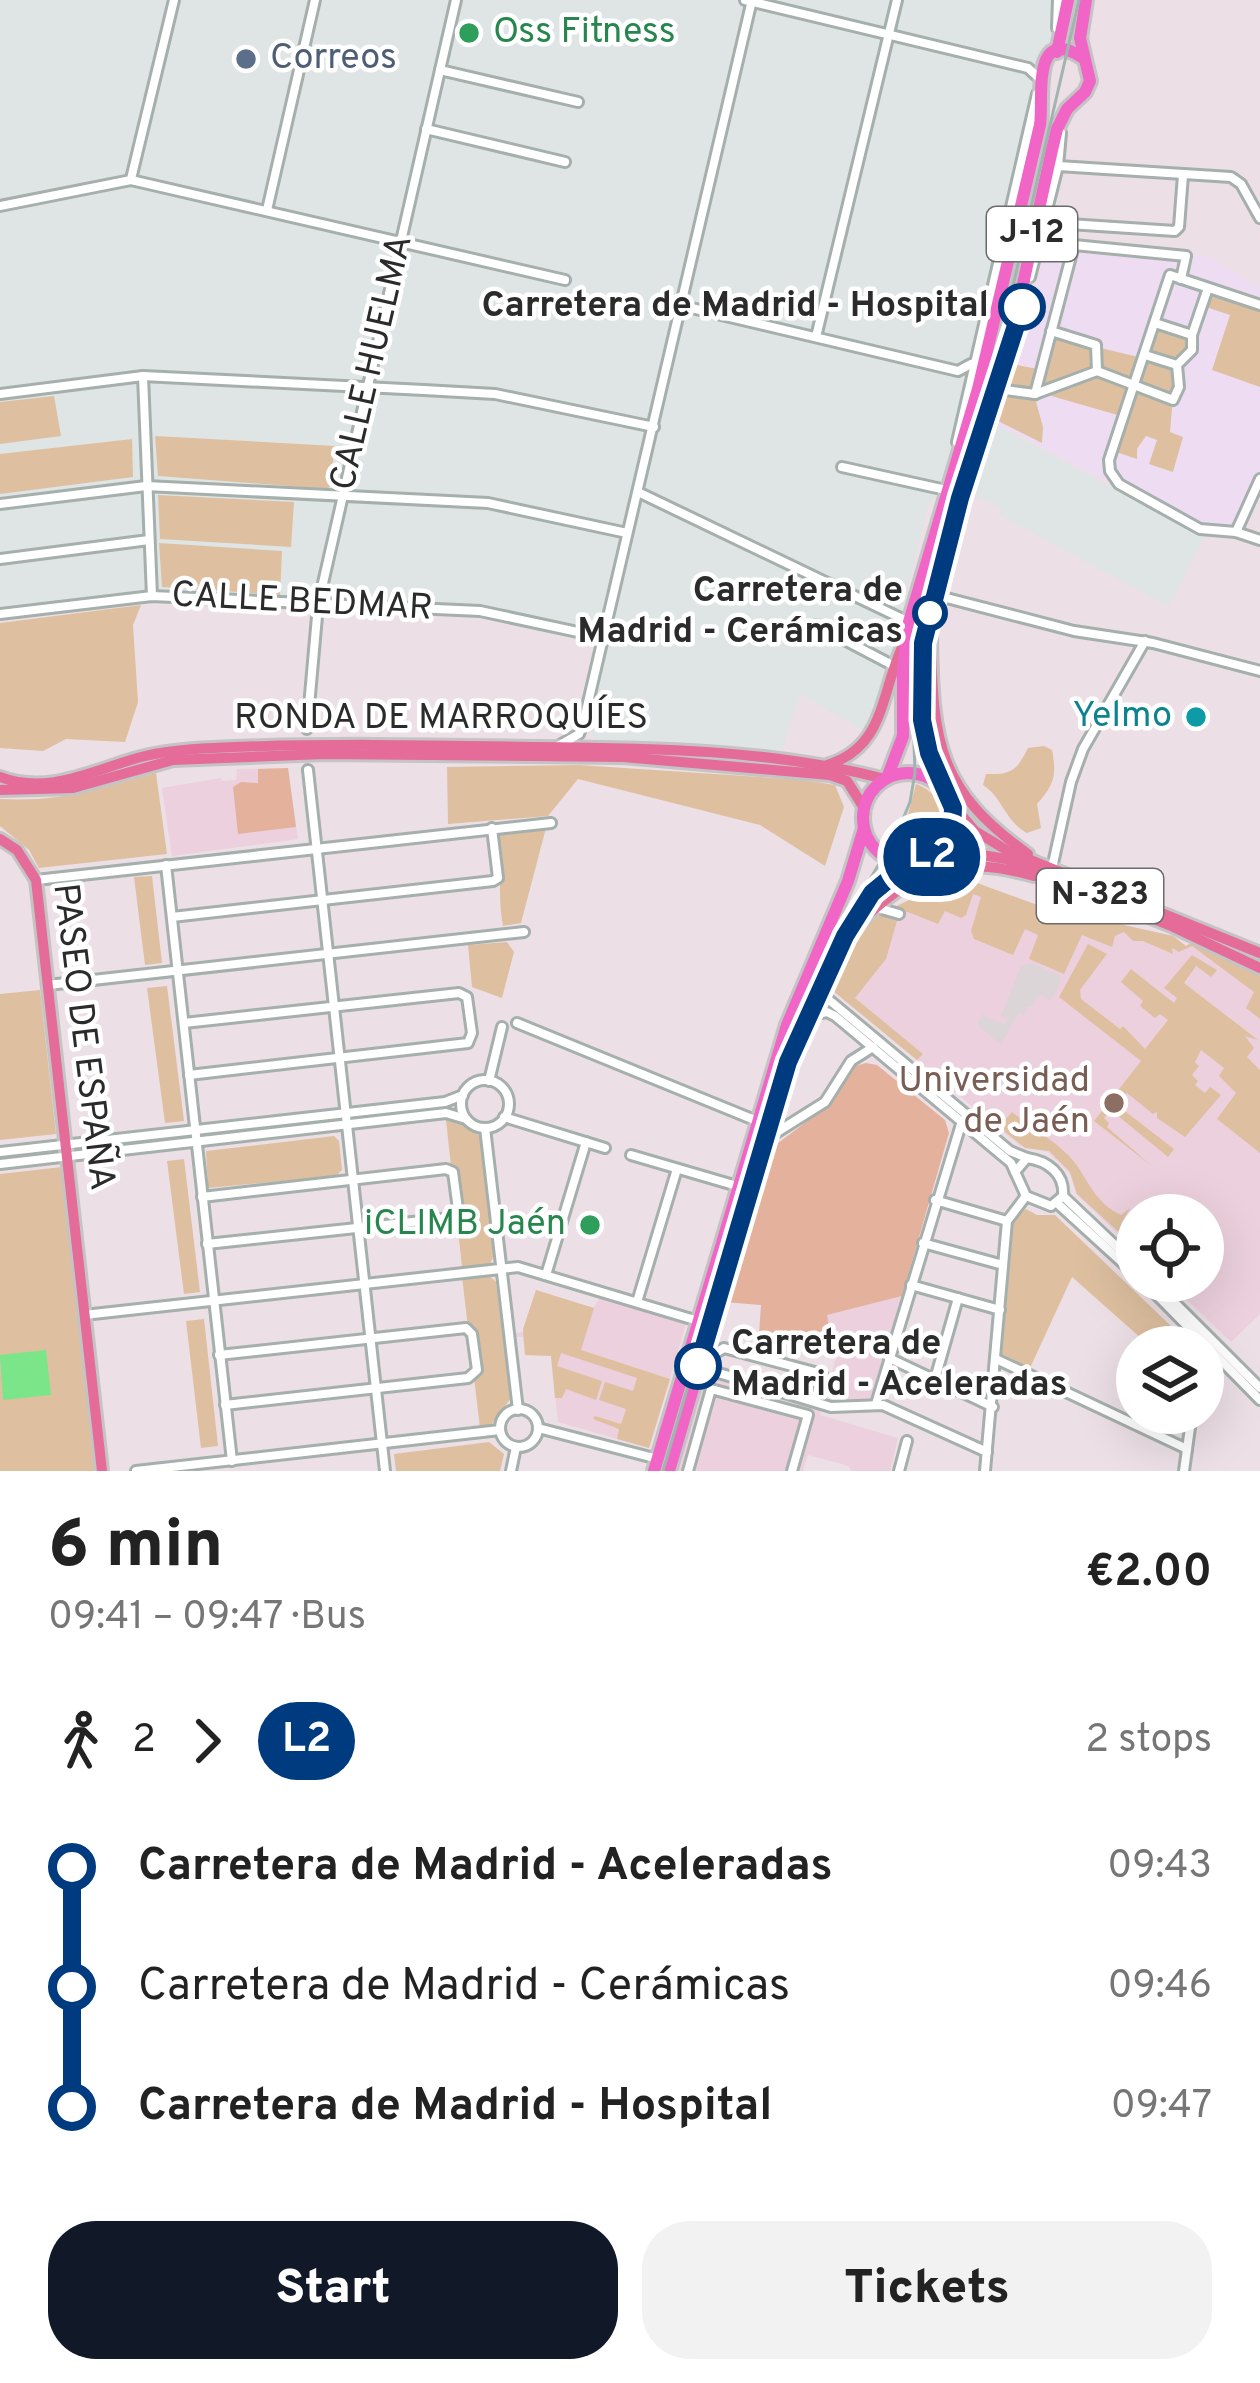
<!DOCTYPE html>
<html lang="en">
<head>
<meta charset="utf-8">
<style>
  :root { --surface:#fff; --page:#f2f2f2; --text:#222; --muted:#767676; --accent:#111827 }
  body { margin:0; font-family:Overpass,sans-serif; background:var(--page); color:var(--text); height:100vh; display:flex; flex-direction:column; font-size:45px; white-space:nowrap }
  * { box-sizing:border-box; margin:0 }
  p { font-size:39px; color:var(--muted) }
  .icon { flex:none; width:66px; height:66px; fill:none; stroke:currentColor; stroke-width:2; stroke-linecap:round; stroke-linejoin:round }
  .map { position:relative; height:1471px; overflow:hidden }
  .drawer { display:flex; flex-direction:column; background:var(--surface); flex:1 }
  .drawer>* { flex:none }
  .badge { padding:0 24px; border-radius:39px; font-size:42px; line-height:78px }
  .fabs { position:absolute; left:1116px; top:1194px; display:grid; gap:24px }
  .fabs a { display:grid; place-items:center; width:108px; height:108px; border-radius:50%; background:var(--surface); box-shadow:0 12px 48px #0002; font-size:60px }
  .map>.badge { position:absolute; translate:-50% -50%; box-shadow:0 0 0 6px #fff }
  .legs { display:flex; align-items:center; gap:18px; height:132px; padding:0 48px; font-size:39px }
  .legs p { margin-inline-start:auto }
  .head { display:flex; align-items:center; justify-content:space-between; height:204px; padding:0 48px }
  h1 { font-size:66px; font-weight:800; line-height:90px }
  .primary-button { display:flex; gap:24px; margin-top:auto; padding:24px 48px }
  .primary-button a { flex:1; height:138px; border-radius:48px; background:var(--accent); color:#fff; font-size:48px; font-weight:800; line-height:138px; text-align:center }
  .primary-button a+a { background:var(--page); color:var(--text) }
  ul { padding:0 48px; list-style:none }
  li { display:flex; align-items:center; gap:42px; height:120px; font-size:45px }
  li i { display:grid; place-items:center; width:18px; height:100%; margin:0 15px; background:currentColor }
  li i::after { content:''; width:30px; height:30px; margin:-15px; border:9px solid; border-radius:50%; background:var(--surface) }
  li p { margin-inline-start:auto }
  li:first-child i { background:linear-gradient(#0000 50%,currentColor 0) }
  li:last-child i { background:linear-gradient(currentColor 50%,#0000 0) }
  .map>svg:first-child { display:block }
</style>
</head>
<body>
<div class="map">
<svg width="1260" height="1471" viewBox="0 0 1260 1471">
  <rect width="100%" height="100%" fill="#ecdfe6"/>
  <g fill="#dfe4e5">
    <path d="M0,0H1064L946,490L928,505L886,675L866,731L800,694L781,753L597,741L588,729L601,637L478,604L140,591L0,607Z"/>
    <path d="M994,423L1204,537L1169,607L1000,515L1001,508L969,493Z"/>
  </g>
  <g fill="#ecd0dd">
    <path d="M288,768L298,839L172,856L162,788L221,778L222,781L236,780L237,769Z"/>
    <path d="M974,882L1043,907L1173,936L1186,946L1196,940L1260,973V1314L1231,1342L1167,1281H1203V1215H1137V1252L1076,1194L1070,1174L1048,1152L1020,1146L832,990L850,944L874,917L932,889Z"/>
    <path d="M536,1290L593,1308L600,1298L686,1324L649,1448L558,1422L551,1356L525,1355L523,1337H516L515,1333L523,1332Z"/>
    <path d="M902,1296L871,1399L833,1402V1395L826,1393L836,1358L824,1354L830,1332L826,1315Z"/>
    <path d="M702,1374L821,1409L820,1415L898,1438L890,1471H851L849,1466L808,1455L803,1471H675Z"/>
  </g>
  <path fill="#eeddf2" d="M1053,228L1085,242L1208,256L1260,287V479L1236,532L1200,529L994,423Z"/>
  <g fill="#dec0a0">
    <path d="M1210,293L1260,310V387L1212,370L1230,315L1206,307Z"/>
    <path d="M1157,327L1188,338L1185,351L1171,366L1174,386L1170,432L1183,437L1173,472L1149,464L1157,440L1146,436L1137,449V459L1116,452L1128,418L1048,395L1036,402L1043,427L1042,443L998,421L1017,365L1043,370L1054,337L1147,359Z"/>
    <path d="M54,396L61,436L0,444V402Z"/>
    <path d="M155,436L335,446L329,489L158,476Z"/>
    <path d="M132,439L133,477L0,494V454Z"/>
    <path d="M158,495L294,502L291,547L160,539Z"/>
    <path d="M159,543L282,551L280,595L162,587Z"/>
    <path d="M141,605L133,625L138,702L125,742L66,739L43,751L0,748V623Z"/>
    <path d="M1044,746L1052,750C1057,775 1054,785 1037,804L1041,828L1027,833C1005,821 1002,797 983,785L986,774C1012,775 1017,770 1028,748Z"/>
    <path d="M579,765L804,780L835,785L844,807L825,866L760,825L578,779L548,816L448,824L447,767Z"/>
    <path d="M156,773L167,854L39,868L29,850L0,826V799C65,802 95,789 156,773Z"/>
    <path d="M916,784C965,802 939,869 891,850L909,811Z"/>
    <path d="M532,827L546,828L521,923L503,926C497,892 503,865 496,830Z"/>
    <path d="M152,876L162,963L145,965L134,877Z"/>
    <path d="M974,882L1043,907L1173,936L1186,946L1196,940L1260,976V1019L1246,1008L1254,992L1192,946L1179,952L1172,948L1173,954L1143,941H1133L1124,932L1115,936L1112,947L1082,935L1064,974L1029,959L1038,935L1025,929L1013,955L974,939L971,931L981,897L973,894L966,915L961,918L945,911L938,924L908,912L899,914L886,959L855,998L923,1054L917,1060L832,990L850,944L874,917L932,889Z"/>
    <path d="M507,942L514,952L502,998L472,987L468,945Z"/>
    <path d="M1088,944L1107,954L1080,990L1081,999L1120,1029L1123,1026L1145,1049L1168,1020L1160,1014L1155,1018L1140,1006L1143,1001L1121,982L1131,969L1174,1003L1177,998L1164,988L1192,955L1217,970L1211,977L1196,966L1184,983L1258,1040L1245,1036L1254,1048L1247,1057L1260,1070V1153L1217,1119L1236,1093L1219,1076L1224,1068L1201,1050L1195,1062L1199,1066L1192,1075L1198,1081L1195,1085L1205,1093L1210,1087L1221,1095L1185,1137L1157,1118V1112L1153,1114L1127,1093L1111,1109L1117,1105L1174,1149L1168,1157L1111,1110L1104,1118L1109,1123L1107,1127L1153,1167L1094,1121L1141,1061L1059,997Z"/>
    <path d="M167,986L184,1121L165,1123L147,988Z"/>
    <path d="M40,990L56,1134L0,1140V994Z"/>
    <path d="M1012,1112C1032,1128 1064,1146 1078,1167C1091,1187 1098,1204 1121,1215L1130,1208L1121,1224V1234L1077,1194L1070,1172L1049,1151L1025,1148L999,1127Z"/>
    <path d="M451,1116L481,1137L495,1254L490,1264L462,1267L446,1120Z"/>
    <path d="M334,1136L339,1141L342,1170L336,1176L208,1188L206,1151Z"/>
    <path d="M184,1159L200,1292L184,1294L167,1161Z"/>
    <path d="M62,1167L98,1471H0V1174Z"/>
    <path d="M1026,1209L1037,1215H1055L1193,1347H1151L1072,1277L1030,1368L1002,1354L1014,1217Z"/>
    <path d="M487,1274L496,1282L511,1398L491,1425L480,1428L462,1277Z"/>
    <path d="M536,1290L594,1308L581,1350L670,1379L649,1448L617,1439L619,1429L593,1419L595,1416L621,1424L626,1409L599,1400L605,1382L633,1391L637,1378L561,1353L557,1366L602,1381L596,1400L566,1389L562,1398H555L551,1356L525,1355L523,1329Z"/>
    <path d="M204,1319L218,1446L201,1448L186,1321Z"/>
    <path d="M489,1442L504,1454L500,1471H396L394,1454Z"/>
  </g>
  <g fill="#e4b19d">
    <path d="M288,768L296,827L238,834L233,787L241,782L258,783V769Z"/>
    <path d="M866,1063L877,1065L945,1120L949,1133L902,1296L827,1315L830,1332L824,1354L759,1334L761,1305L724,1302L732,1273L741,1270L738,1256L770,1149L829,1105L855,1066Z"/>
  </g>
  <path fill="#dcd5d8" d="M1031,963L1061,976L1059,987L1050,1001L1042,995L1036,998L1032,1007L1027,1006L1024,1015L1019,1013L1001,1044L981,1029L978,1023L982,1014L1005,1025L1007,1018L1001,1016L1021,966Z"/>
  <path fill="#7be589" d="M46,1350L51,1395L3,1400L0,1355Z"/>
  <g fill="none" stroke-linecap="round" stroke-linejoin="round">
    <defs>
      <g id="minor">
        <path d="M745,0L1028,68L1040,79"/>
        <path d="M1057,28L1058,0"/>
        <path d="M440,70L578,102"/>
        <path d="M426,129L565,162"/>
        <path d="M1058,166L1231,177L1241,184L1260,218"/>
        <path d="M131,179L174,0"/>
        <path d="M0,206L131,180L565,280"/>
        <path d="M267,210L315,0"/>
        <path d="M1069,224L1175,231L1179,227L1183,175"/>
        <path d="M1043,231L1074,245L1186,256L1181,279"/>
        <path d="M1030,277L1058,166L1061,133"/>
        <path d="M1260,305L1170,275L1109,460L1110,471L1119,484L1200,529L1236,532L1260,540"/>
        <path d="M683,306L958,371L971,364"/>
        <path d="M1155,323L1192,335"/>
        <path d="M1051,331L1096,345L1097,371"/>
        <path d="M816,337L897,0"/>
        <path d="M1145,355L1177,365"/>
        <path d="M143,376L152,596"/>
        <path d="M998,389L1035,394L1097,371L1173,400L1179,387L1177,365L1192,350V335L1208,288"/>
        <path d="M0,394L143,376L424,390L495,394L654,427"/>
        <path d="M1035,394L1074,245"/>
        <path d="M957,442L1037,94"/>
        <path d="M842,467L946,490"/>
        <path d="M638,492L909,622"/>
        <path d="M0,504L146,486L488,503L627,533"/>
        <path d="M1236,532L1260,479"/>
        <path d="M0,559L149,540"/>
        <path d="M935,595L1074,631L1153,643L1260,671"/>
        <path d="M0,614L152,596L480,611L601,637"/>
        <path d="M816,625L896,667"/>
        <path d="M307,729L318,605L456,0"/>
        <path d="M558,746L579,734L583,724L752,0"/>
        <path d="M308,770L385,1471"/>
        <path d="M166,865L232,1461"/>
        <path d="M1052,868L1071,782L1083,749L1145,641"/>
        <path d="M36,880L551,823"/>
        <path d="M878,908L899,914"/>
        <path d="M172,917L493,881L498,878L492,828"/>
        <path d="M48,985L524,932"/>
        <path d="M821,989L828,999L1010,1151L1027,1158"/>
        <path d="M812,1015L827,1012L835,1016L1011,1163L1026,1196L1051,1206L1063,1196"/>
        <path d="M184,1023L459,993L467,997L472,1033L468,1043L189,1075"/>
        <path d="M517,1023L757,1121"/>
        <circle cx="485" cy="1104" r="24"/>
        <path d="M489,1081L502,1027"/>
        <path d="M504,1117L605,1148"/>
        <path d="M485,1128L518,1410"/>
        <path d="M766,1139L825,1102L851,1061L873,1047"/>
        <path d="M0,1152L445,1102L463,1095"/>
        <path d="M631,1155L737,1186"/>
        <path d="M0,1164L446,1113L466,1119"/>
        <path d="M1015,1172L1027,1158C1048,1161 1065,1174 1063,1196"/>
        <path d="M1063,1196L1137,1266"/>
        <path d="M202,1197L446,1169L453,1172L459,1217L207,1244"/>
        <path d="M935,1200L1007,1221"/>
        <path d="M1057,1203L1137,1276"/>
        <path d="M923,1243L1003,1265"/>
        <path d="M546,1275L586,1142"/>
        <path d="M1143,1281L1260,1400"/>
        <path d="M1153,1281L1260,1388"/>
        <path d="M911,1285L1000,1310"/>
        <path d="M637,1302L677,1169"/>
        <path d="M84,1315L518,1267L698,1321"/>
        <path d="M219,1355L466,1328L472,1334L477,1370L468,1378L225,1405"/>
        <path d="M889,1358L993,1407"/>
        <path d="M996,1359L1187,1449"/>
        <path d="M699,1367L831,1407L883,1405L987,1452"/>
        <path d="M708,1369L714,1354L724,1348L822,1374L815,1401"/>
        <path d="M935,1379L958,1298"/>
        <path d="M876,1404L962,1121"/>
        <circle cx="519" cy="1428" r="19"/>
        <path d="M538,1428L658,1459"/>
        <path d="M136,1471L500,1430"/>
        <path d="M511,1471L516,1447"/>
        <path d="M688,1471L711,1389L808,1415L792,1471"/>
        <path d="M899,1471L907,1441"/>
        <path d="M985,1471L1007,1221L1026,1196"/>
        <path d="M1184,1471L1192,1413"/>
      </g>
      <g id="major">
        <path d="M931,638C933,743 938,790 1028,854"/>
        <path d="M827,765C887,747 880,690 905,641"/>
        <path d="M0,777C49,796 95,769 141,757C164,751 189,749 213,748C319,743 426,745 532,747C650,748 770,749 885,779"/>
        <path d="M0,790L73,788L173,760L324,754L623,757L830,775L847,781L864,808"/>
        <path d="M952,804L975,831L1008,851L1260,953"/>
        <path d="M0,839L17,850L36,880L102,1471"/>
        <path d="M932,857L970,853L1006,859L1169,925L1260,968"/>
        <path d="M852,930C913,870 951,853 1034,876"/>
      </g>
      <g id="highway">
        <path d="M1057,52L1068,0"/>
        <circle cx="908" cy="818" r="45"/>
        <path d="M887,778L903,736V670L909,622L978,389L1040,125C1044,101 1030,23 1083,58"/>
        <path d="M942,787C891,650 958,519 997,388C1022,303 1036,215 1057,129L1067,109L1085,92L1090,81L1080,38L1086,0"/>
        <path d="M654,1471L787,1025L848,881L864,828"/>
        <path d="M669,1471L788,1062L861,905L879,886L918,862"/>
      </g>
    </defs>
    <use href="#minor" stroke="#a5afac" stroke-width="14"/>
    <use href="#major" stroke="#c4c4c4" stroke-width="16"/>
    <use href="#highway" stroke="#c4c4c4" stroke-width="18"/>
    <use href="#minor" stroke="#fff" stroke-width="8"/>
    <use href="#major" stroke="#e56b98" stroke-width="10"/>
    <use href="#highway" stroke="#f165c7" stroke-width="12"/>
    <path stroke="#a2b4af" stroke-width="3" d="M663,1471L785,1056L841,927L896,836L910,802L915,773L912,685L916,637L945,526L990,385L1079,0"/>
  </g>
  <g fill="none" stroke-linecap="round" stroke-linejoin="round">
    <defs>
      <path id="line-1" d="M698,1366L788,1062L845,936L872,893L889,879L935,855L952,832L953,808L929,753L922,720L923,643L960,498L1022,307"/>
    </defs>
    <use href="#line-1" stroke="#fff" stroke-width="27"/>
    <use href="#line-1" stroke="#003b80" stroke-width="18"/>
  </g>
  <g fill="#2e9e5b" stroke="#fff" stroke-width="4.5">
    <circle cx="469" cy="33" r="12"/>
    <circle cx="590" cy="1225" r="12"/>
  </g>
  <circle fill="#5c6f8a" stroke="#fff" stroke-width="4.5" cx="246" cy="59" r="12"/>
  <g fill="#fff" stroke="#003b80" stroke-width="6">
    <circle cx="1022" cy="307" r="21"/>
    <circle cx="930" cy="613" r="15"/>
    <circle cx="698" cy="1366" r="21"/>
  </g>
  <circle fill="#0f9aa8" stroke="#fff" stroke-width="4.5" cx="1196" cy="717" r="12"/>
  <circle fill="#8d6e63" stroke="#fff" stroke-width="4.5" cx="1114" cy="1103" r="12"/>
  <g text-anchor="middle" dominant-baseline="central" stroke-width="9" stroke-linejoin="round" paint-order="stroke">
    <g fill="#fff" stroke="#6b6b6b" stroke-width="3">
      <rect x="987" y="207" width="90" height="54" rx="9"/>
      <rect x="1037" y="869" width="126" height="54" rx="9"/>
    </g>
    <g font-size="33" font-weight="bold" fill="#2b2b2b">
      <text x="1032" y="234">J-12</text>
      <text x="1100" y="896">N-323</text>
    </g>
    <g font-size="36" fill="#27864d" stroke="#fff" text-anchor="start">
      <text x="493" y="33">Oss Fitness</text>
      <text x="566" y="1225" text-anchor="end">iCLIMB Jaén</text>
    </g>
    <g font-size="36" fill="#4e5e75" stroke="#fff" text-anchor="start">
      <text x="270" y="59">Correos</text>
    </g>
    <g font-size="36" font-weight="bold" fill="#2b2b2b" stroke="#fff" text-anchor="end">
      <text x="989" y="307">Carretera de Madrid - Hospital</text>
      <text x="903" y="592">Carretera de<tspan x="903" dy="41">Madrid - Cerámicas</tspan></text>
      <text x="731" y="1345" text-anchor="start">Carretera de<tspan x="731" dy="41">Madrid - Aceleradas</tspan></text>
    </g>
    <g font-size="36" fill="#2b2b2b" stroke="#fff">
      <text transform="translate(373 363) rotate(-77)">CALLE HUELMA</text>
      <text transform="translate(302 603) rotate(3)">CALLE BEDMAR</text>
      <text x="441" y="719">RONDA DE MARROQUÍES</text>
      <text transform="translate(82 1037) rotate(83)">PASEO DE ESPAÑA</text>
    </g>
    <g font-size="36" fill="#0d838f" stroke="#fff" text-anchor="end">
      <text x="1172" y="717">Yelmo</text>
    </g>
    <g font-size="36" fill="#785e54" stroke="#fff" text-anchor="end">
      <text x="1090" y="1082">Universidad<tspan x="1090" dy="41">de Jaén</tspan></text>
    </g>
  </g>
</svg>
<div class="fabs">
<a><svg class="icon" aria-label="locate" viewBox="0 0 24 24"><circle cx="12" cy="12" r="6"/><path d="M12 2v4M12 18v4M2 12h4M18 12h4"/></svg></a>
<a><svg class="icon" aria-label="layers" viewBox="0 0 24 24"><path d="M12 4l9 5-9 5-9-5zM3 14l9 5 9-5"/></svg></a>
</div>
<b class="badge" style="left:932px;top:857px;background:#003b80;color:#fff">L2</b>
</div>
<section class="drawer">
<div class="head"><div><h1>6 min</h1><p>09:41 – 09:47 · Bus</p></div><b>€2.00</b></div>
<div class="legs"><svg class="icon" aria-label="walk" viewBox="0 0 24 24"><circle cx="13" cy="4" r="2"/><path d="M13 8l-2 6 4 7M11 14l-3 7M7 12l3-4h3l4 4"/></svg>2<svg class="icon" aria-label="forward" viewBox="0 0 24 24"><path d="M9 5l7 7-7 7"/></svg><b class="badge" style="background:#003b80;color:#fff">L2</b><p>2 stops</p></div>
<ul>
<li><i style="color:#003b80"></i><b>Carretera de Madrid - Aceleradas</b><p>09:43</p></li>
<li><i style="color:#003b80"></i><span>Carretera de Madrid - Cerámicas</span><p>09:46</p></li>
<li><i style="color:#003b80"></i><b>Carretera de Madrid - Hospital</b><p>09:47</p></li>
</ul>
<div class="primary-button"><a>Start</a><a>Tickets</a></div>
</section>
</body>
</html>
